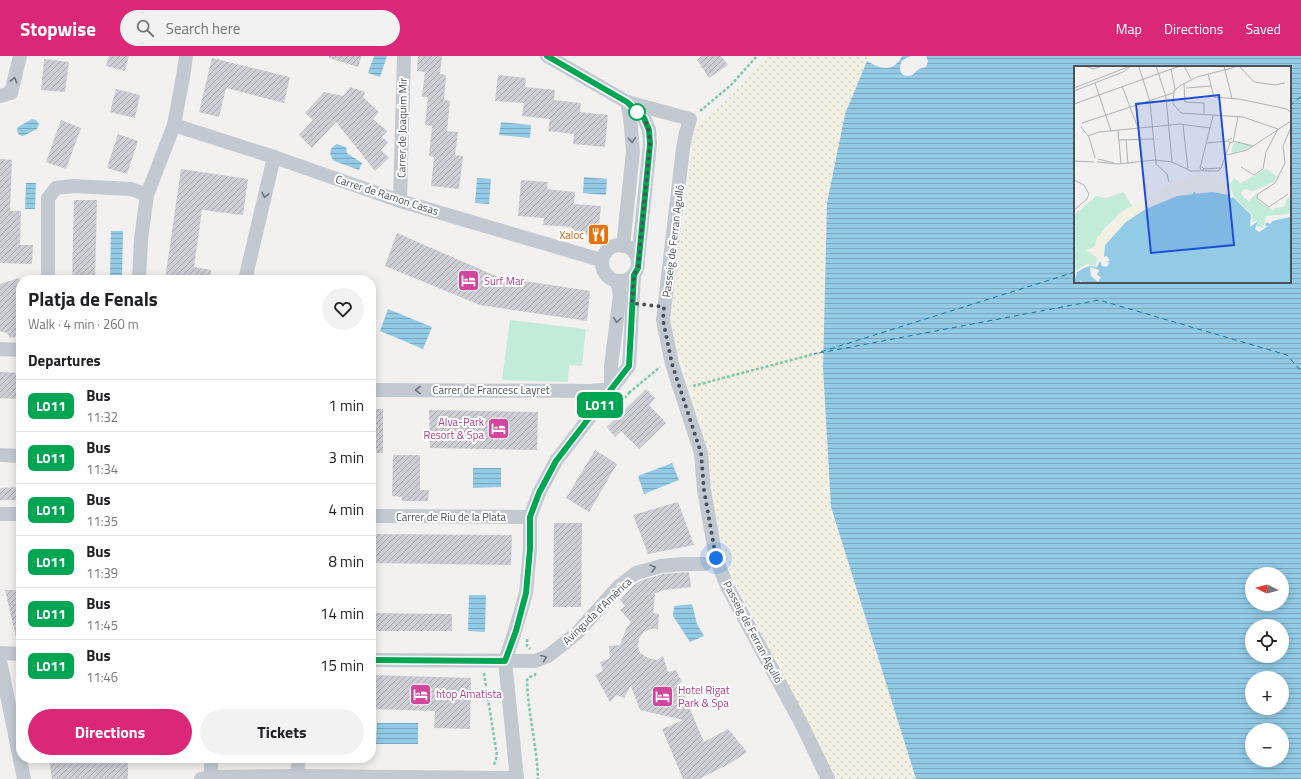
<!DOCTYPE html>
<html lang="en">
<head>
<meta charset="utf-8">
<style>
  :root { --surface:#fff; --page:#f2f2f2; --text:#202124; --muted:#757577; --line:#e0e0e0; --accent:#db2777 }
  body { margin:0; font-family:"Titillium Web",sans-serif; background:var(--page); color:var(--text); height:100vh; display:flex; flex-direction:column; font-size:15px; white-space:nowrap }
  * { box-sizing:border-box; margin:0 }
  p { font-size:13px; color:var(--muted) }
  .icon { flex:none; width:22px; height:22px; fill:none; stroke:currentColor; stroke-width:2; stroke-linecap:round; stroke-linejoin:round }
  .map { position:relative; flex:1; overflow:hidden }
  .side { position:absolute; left:16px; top:219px; width:360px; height:488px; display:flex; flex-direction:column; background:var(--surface); border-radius:16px; box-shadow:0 2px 10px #0003 }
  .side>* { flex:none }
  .badge { padding:0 8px; border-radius:6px; font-size:14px; line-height:26px }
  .needle { width:26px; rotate:276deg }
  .fabs { position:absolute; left:1245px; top:511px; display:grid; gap:8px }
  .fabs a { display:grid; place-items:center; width:44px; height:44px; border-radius:50%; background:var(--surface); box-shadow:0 2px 10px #0003; font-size:20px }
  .you { position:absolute; width:20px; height:20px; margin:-10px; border:3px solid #fff; border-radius:50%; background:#1a73e8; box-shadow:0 0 0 6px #1a73e833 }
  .map>.badge { position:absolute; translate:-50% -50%; box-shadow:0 0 0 2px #fff }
  h2 { padding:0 12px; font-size:15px; line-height:36px }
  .round { display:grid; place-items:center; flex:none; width:42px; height:42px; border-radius:21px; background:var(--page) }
  .headline { display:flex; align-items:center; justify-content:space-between; height:68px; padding:0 12px }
  h1 { font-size:19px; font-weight:700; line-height:30px }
  .button { display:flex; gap:8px; margin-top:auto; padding:8px 12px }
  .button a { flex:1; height:46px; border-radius:24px; background:var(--accent); color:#fff; font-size:16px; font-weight:700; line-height:46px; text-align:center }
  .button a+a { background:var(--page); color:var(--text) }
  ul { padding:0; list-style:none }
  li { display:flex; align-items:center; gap:12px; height:52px; padding:0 12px; border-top:1px solid var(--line) }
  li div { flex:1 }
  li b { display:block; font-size:15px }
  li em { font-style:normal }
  li .badge { min-width:44px; font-weight:700; text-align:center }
  header { display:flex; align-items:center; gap:24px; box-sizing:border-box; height:56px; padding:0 20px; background:var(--accent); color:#fff }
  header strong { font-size:19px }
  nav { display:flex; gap:22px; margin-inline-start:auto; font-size:14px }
  .search { width:280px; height:36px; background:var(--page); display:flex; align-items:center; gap:10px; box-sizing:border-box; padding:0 14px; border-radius:22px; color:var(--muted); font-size:15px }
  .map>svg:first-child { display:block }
</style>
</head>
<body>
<header>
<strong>Stopwise</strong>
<div class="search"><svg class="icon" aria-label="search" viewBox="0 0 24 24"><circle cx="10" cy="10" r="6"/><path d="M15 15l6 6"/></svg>Search here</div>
<nav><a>Map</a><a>Directions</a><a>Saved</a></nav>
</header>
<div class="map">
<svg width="1301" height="723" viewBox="0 0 1301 723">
  <defs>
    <pattern id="sand-dots" width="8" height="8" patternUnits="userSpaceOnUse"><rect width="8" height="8" fill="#f2efe3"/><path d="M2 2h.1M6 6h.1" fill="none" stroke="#d1cfc5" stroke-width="1.8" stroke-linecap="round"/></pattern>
    <pattern id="water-rules" width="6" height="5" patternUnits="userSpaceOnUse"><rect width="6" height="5" fill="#93cbe6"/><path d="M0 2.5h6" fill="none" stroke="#7aa7be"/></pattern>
    <pattern id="building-hatch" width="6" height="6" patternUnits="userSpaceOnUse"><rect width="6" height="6" fill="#cdcfd4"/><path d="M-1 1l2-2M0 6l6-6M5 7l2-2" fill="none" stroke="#a8aaaf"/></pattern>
  </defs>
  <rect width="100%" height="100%" fill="#f2f1f0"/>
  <path fill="url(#sand-dots)" d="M766,0H871L867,5L845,58L827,147L823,312L831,451L916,723H835L822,692L773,604L729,513L720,481L706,388L670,267L695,70L727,44Z"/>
  <path fill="#c3ecd8" d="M510,264L586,273L582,310L569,309L568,326L502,324Z"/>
  <g fill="url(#water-rules)" fill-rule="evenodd">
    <path d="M374,0H387L380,21L368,17Z"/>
    <path d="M902,0H911C908,1 904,3 902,5C898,11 900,21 908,20C914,20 915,15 919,13C921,12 924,12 926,11L928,5L926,0H1301V723H916L831,451L823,312L827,147L845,58L867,5C881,14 894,16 902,0ZM1075,11H1290V226H1075ZM1252,518H1282V548H1252ZM1252,570H1282V600H1252ZM1252,622H1282V652H1252ZM1252,674H1282V704H1252Z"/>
    <path d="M32,63L36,64L39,68L37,73L23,80L19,79L17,74L18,71Z"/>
    <path d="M501,66L531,69L530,82L499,79Z"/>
    <path d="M337,88L346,91L347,97L362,107L359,114L334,105C328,98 329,92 337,88Z"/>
    <path d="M584,121L607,123L606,139L583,137Z"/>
    <path d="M477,122L491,123L489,148L475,147Z"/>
    <path d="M26,127H36L35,153H25Z"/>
    <path d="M111,175H123L122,221H110Z"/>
    <path d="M388,253L432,271L423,293L380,275Z"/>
    <path d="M672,407L679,424L644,438L638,420Z"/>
    <path d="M473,412H501V431L473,432Z"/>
    <path d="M469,539H486L485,576L468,575Z"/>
    <path d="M692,548L697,568L704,580L690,586L673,560L674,550Z"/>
    <path d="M377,667H418V688H376Z"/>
  </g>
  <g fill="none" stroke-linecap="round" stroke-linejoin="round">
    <g stroke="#1874a1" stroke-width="1" stroke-dasharray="5 4" stroke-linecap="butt">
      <path d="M1290,50L1301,40"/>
      <path d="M1075,216L814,298L1099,244L1287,299L1301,315"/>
    </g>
  </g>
  <g fill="url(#building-hatch)">
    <path d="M109,0H129L125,15L106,10Z"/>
    <path d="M329,0H362L358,11L329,2Z"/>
    <path d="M418,0H442L440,18L446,19L444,44L450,45L447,75L458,76L455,99L463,100L459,133L431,130L434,101L429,100L432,70L425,69L428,41H422L425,16L417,15Z"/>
    <path d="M702,0H721L728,9L709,22L697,4Z"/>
    <path d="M212,2L290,21L284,47L226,32L219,61L199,56Z"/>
    <path d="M44,3L69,6L65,36L41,34Z"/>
    <path d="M498,19L526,22L525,31L555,34L554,44L581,47L580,56L608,59L605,91L573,88L574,78L548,75L550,63L522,60L524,47L495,45Z"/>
    <path d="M350,31L365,36L363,41L379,56L373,63L387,75L382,81L388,86L381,94L389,102L375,115L336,66L312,92L299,79L313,64L305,57L324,36L343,40Z"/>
    <path d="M116,33L140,39L135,62L110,56Z"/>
    <path d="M61,64L81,72L66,113L46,106Z"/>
    <path d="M118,78L138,85L127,118L107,112Z"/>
    <path d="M0,103L12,104L10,155H21L20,189H33L32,208L0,207Z"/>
    <path d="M181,113L248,123L243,159L202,154L194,211L211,214L210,224H165Z"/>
    <path d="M521,124L548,126L547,133L575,136L574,148L601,150L598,180L571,177L572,171L543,169L544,162L518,160Z"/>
    <path d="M74,144H97L95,224H72Z"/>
    <path d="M397,177L498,221L590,235L587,265L480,249L385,210Z"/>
    <path d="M19,222L21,227V279L10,282L7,277L0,275V228Z"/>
    <path d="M0,316L21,317V343L0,342Z"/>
    <path d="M646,333L655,342L649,349L666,367L639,393L621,375L615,381L607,371Z"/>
    <rect x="371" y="353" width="12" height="44"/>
    <path d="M429,354L538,356L537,394L430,392Z"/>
    <path d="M595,394L617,408L589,456L566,442Z"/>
    <path d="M393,399H420V434H429L428,445H402V441L392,440Z"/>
    <path d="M21,431V444H0V432Z"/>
    <path d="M678,446L694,489L648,498L633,459Z"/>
    <path d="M554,467H582L581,551H553Z"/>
    <path d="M371,478L512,479L511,509L371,507Z"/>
    <path d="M689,516L691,531L665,534L655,537L653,557L659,558L658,573H651L644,576L639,582L638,590L640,597L648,602L657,604L663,600L668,616L676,614L682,626L679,627L704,686L728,673L747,696L731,707L699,723H683L662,673L683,664L640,654L631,630L624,642L616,639L610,646L595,619L603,615L600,606L610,602L609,590L620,589L626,573L631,566L620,554L625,550L620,544L633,530L640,525L663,518Z"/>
    <path d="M5,534H21V584L17,585Z"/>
    <path d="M371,557L452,558V575H371Z"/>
    <path d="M371,619L471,622L470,673L434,672L435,655L371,653Z"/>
    <path d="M49,702H128V723H52Z"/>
  </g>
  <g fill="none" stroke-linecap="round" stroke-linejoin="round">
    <g stroke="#7dc8ac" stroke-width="2.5" stroke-dasharray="3 2" stroke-linecap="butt">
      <path d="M700,55L731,29L757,0"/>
      <path d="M693,330L814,298"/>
      <path d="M629,335L630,336L660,311"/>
      <path d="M614,353L630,336"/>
      <path d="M527,583V590L530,593"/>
      <path d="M484,617L497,700L494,709"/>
      <path d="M535,617V619L530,621L527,624C528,657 537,690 538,723"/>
    </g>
    <g stroke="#c2c9d1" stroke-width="14">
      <path d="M547,0L627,46L644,62L649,74L650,88L638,203"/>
      <path d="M0,40L11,37L20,0"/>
      <path d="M627,46L690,63L686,77L683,92L663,264L672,308L701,397L704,434L716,502L727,530L801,667L828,723"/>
      <path d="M174,69L274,101L400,145L601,204"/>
      <path d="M400,145L404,0"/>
      <circle cx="620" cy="207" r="18"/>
      <path d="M623,190L633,96L630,60L627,46"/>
      <path d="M48,224V142L56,132L73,130L131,133L147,139"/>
      <path d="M139,224L141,183L147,139L174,69L183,21L186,0"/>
      <path d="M245,224L274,101"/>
      <path d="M0,293L21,294"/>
      <path d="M611,333V310L620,239L617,225"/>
      <path d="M371,334L591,335L611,333"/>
      <path d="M0,399L21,400"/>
      <path d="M0,458H21"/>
      <path d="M371,460L530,461"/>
      <path d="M0,597L21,598"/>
      <path d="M371,604L535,605L548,600L577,577L619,530L636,517L661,510L683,508H705"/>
      <path d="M0,605L24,723"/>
      <path d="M201,723L211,721L295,720L517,722"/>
      <path d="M211,723V702"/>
      <path d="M296,723L299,702"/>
      <path d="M517,723L505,605L515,575L526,537L530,493V461L539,437L556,405L629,310L634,219"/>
    </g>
  </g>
  <defs><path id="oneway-chevron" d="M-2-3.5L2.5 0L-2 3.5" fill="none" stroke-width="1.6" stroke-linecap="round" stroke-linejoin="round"/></defs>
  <g stroke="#6d757f">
    <use href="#oneway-chevron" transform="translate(14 24) rotate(-75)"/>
    <use href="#oneway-chevron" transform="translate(632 84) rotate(85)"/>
    <use href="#oneway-chevron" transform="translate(265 139) rotate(103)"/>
    <use href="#oneway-chevron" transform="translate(617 264) rotate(97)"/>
    <use href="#oneway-chevron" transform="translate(418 334) rotate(-180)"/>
    <use href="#oneway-chevron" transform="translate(653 512) rotate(-15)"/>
    <use href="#oneway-chevron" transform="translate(544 602) rotate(-23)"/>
  </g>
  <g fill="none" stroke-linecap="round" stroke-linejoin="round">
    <defs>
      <path id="line" d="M371,604L505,605L516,575L526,537L530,493V461L539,437L556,405L629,310L634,219L638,212L650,88L649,74L644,62L627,46L547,0"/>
    </defs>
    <use href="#line" stroke="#fff" stroke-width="9"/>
    <use href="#line" stroke="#00a651" stroke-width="6"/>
    <path stroke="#49515c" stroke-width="4" stroke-dasharray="0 7.2" d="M637,56C648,64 649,75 650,88L638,212L634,219L632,247L664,251L663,264L672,308L701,397L704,434L716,502"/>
  </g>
  <defs>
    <symbol id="restaurant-square" viewBox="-11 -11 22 22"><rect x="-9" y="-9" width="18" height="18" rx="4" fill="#e8710a" stroke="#fff"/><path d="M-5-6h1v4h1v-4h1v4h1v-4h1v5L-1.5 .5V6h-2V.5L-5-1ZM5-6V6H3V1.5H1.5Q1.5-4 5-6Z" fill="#fff"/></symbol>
    <symbol id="hotel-square" viewBox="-11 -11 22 22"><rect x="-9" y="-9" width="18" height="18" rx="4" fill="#d1479c" stroke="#fff"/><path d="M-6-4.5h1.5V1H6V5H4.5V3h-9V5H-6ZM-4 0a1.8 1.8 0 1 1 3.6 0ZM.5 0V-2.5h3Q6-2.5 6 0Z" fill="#fff"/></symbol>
  </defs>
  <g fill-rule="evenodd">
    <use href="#restaurant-square" x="586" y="166" width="25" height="25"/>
    <use href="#hotel-square" x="456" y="212" width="25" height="25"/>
    <use href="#hotel-square" x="486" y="360" width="25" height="25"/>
    <use href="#hotel-square" x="408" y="626" width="25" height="25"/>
    <use href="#hotel-square" x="650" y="628" width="25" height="25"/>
  </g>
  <circle fill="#fff" stroke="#00a651" stroke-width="2" cx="637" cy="56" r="8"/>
  <g text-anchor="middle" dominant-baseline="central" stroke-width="4" stroke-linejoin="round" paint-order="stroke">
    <g font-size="11" fill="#49515c" stroke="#fff">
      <text transform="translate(402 72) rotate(-89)">Carrer de Joaquim Mir</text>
      <text transform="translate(387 139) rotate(18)">Carrer de Ramon Casas</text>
      <text transform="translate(673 185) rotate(-83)">Passeig de Ferran Agulló</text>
      <text x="491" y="334">Carrer de Francesc Layret</text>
      <text x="451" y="461">Carrer de Riu de la Plata</text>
      <text transform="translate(597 555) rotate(-44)">Avinguda d'Amèrica</text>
      <text transform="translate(753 576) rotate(62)">Passeig de Ferran Agulló</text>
    </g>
    <g font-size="11" fill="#c56008" stroke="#fff" text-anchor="end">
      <text x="584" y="179">Xaloc</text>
    </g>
    <g font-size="11" fill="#b23c85" stroke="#fff" text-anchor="start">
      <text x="484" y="225">Surf Mar</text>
      <text x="484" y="366" text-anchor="end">Alva-Park<tspan x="484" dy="13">Resort &amp; Spa</tspan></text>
      <text x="678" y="634">Hotel Rigat<tspan x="678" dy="13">Park &amp; Spa</tspan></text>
      <text x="436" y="638">htop Amatista</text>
    </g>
  </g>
  <g transform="translate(1074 10)">
    <rect width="217" height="217" fill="#f2f1f0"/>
    <path d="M192,103L203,110L200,116L179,125L170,123L167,127L169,131L175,135L183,127L184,135L198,143L211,140L212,134L217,130V148L192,150L189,162L183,160V154L178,156L179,150L160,131L156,119L160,112L167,117ZM49,126L59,141L49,145L31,162L24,171L21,181L11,184L24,192L21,200L13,198L0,205V149L22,130L32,132Z" fill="#c3ecd8"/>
    <path d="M122,109L145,110L156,119L158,130L138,126L103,130L23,194L20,183L23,171L40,156L44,148L94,119Z" fill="#f2efe3"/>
    <path d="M161,76L176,79L177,81L159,87L157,84Z" fill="#c3ecd8"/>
    <path d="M138,126L155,129L156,133L159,131L177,149L176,161L184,155L181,163L185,166L194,160H191L192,156L196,158L198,155L216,151L217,217H10L6,214L7,217H0L3,206L10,202L16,200L23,201L26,195L28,200L33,201L35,197L33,195H36L33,190L30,191L31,179L52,156L70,144L103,130ZM16,201L25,204L23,209L27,211L24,216L17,210Z" fill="#93cbe6" fill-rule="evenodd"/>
    <path fill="none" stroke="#93cbe6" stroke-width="2" d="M89,217L126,181L130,158L120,126L135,161L165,187L200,194L217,190"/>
    <path fill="none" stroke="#aeb1b5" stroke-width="1" d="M11,0L20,3L28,0M82,0L92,31L98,96M110,0L117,13M150,0L158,33M65,1L76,36L82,98L93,108L95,116M97,3L101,23M134,8L140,31L165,33L213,43L217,47M21,17L37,65M110,17L111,36L130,37V48M48,20L64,62L68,97M0,22L56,0M112,22L137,20M0,25L49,6L56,1M0,38L106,0M8,57L99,27M109,59L114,103M7,61L15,71L21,92M44,64L47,98M14,70L25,66L106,58L136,62M158,72L154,74L156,77L159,76L164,51M45,74L79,73M52,74L54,98M159,75L179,80M133,77L154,75M153,89L173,84L217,55M24,93L40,97M0,95L20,96M23,96L44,98L81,94L98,96L117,105H127M128,101L130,103L128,105L126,102L139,50M167,101L180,109L189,103L192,86L204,63L169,51L107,47L99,38L100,25L107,19L123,11L165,0L180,16L201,19L211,17M147,102L156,77M130,103L146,102M129,105H144L147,102M0,114L10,119L15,128L13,133L0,144M214,128L195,141L183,132L184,128L201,117L211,97L209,80L217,61"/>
    <path fill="#1d4ed8" fill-opacity="0.15" stroke="#1d4ed8" stroke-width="2" d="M145,29L160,179L77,187L62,38Z"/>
    <rect width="217" height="217" fill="none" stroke="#49515c" stroke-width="2"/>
  </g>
</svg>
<div class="fabs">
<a><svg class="needle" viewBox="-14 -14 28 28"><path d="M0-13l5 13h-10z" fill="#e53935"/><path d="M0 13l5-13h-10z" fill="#757577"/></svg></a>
<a><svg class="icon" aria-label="locate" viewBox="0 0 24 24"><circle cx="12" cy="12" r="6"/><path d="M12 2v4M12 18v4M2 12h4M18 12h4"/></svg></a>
<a>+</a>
<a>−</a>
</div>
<div class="you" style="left:716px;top:502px"></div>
<b class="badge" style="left:600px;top:349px;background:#00a651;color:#fff">L011</b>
<section class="side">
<div class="headline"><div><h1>Platja de Fenals</h1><p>Walk · 4 min · 260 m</p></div><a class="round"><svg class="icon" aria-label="heart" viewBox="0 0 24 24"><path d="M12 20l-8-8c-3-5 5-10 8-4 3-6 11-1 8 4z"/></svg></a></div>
<h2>Departures</h2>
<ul>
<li><span class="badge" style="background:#00a651;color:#fff">L011</span><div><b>Bus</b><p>11:32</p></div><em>1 min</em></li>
<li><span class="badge" style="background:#00a651;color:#fff">L011</span><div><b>Bus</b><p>11:34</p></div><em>3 min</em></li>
<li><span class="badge" style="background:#00a651;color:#fff">L011</span><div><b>Bus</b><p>11:35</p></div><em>4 min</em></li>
<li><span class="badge" style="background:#00a651;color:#fff">L011</span><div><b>Bus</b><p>11:39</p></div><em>8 min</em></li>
<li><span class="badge" style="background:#00a651;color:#fff">L011</span><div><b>Bus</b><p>11:45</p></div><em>14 min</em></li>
<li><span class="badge" style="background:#00a651;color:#fff">L011</span><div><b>Bus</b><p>11:46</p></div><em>15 min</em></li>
</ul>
<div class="button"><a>Directions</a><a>Tickets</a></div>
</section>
</div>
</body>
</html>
